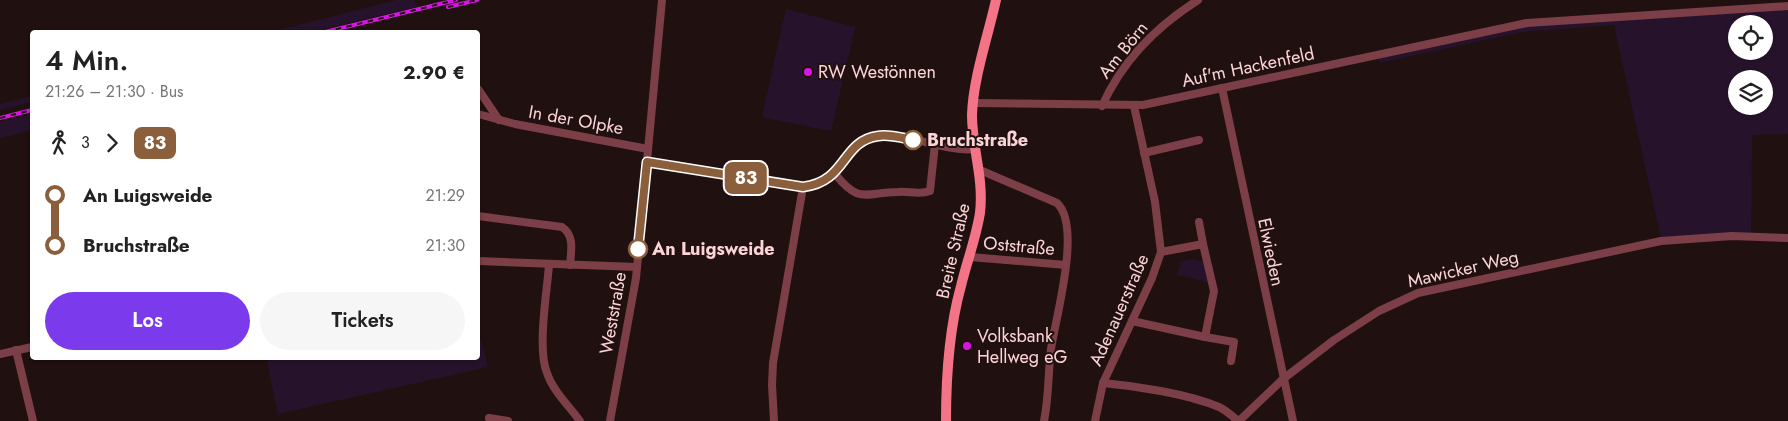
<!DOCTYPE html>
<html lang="de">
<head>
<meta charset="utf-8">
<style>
  :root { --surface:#fff; --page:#f6f6f6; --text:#222; --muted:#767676; --accent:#7c3aed }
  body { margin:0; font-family:Jost,sans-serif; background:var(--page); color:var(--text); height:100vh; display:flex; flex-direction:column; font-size:19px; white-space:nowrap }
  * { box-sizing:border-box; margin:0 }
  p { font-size:16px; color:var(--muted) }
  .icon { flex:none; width:28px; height:28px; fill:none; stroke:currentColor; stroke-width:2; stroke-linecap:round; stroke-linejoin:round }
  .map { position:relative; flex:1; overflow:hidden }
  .drawer { position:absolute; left:30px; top:30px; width:450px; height:330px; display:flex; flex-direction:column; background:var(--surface); border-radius:5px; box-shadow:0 1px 4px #0004 }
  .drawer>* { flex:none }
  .badge { padding:0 10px; border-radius:8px; font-size:18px; line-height:32px }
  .fabs { position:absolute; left:1728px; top:15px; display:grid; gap:10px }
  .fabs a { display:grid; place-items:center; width:45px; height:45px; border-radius:50%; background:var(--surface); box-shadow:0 1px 4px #0004; font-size:25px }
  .map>.badge { position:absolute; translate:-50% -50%; box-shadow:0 0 0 2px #fff }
  .legs { display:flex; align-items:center; gap:8px; height:55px; padding:0 15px; font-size:16px }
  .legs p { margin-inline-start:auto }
  .overview { display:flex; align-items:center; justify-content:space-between; height:85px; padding:0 15px }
  h1 { font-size:28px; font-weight:600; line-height:38px }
  .cta { display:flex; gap:10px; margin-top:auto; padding:10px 15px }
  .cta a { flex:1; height:58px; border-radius:30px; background:var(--accent); color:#fff; font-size:20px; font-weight:600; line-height:58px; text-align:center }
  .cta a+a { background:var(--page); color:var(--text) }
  ul { padding:0 15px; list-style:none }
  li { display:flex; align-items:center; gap:18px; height:50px; font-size:19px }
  li i { display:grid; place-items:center; width:8px; height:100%; margin:0 6px; background:currentColor }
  li i::after { content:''; width:12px; height:12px; margin:-6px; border:4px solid; border-radius:50%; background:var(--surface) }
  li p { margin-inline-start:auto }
  li:first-child i { background:linear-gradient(#0000 50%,currentColor 0) }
  li:last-child i { background:linear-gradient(currentColor 50%,#0000 0) }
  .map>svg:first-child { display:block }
</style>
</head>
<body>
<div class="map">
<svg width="1788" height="421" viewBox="0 0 1788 421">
  <rect width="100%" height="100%" fill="#211010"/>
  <g fill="#26132b" fill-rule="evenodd">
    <path d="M396,0H414L416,7L312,32H271Z"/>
    <path d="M1788,8V134L1752,135L1751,235L1661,238L1614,25L1522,32L1379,63L1378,56L1527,25ZM1736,24H1764V51H1736ZM1736,79H1764V106H1736Z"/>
    <path d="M786,9L855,27L831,131L762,117Z"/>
    <path d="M32,96V102L0,110V104Z"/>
    <path d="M32,114V130L0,138V122Z"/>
    <path d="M1193,259L1199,261H1203L1208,282L1177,275L1181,261Z"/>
    <path d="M478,329L488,367L278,414L267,361L283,358H478Z"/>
  </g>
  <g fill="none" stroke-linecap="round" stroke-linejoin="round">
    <g stroke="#7c3f47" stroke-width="8">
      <path d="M1222,88L1293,421"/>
      <path d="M478,89L499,120"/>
      <path d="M973,103L1143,105L1527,23L1788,6"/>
      <path d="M1102,106C1122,61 1157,26 1198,0"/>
      <path d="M478,114L515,124L648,149"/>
      <path d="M1144,153L1199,140"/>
      <path d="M647,162L803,187C845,182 839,149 868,138C900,127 941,153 975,149"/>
      <path d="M980,170L1057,203C1082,226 1056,316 1051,349C1048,373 1049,397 1044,421"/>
      <path d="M835,174C860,205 865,192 898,192C909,191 920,195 930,191L935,144"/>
      <path d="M478,216L562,227C575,236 571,251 570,265"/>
      <path d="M1199,222L1203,244"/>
      <path d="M1161,252L1203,244L1214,291L1205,337L1234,342L1231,361"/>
      <path d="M970,257L1066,265"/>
      <path d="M478,261L637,267"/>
      <path d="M549,265C547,292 537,349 547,373C553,391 569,406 580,421"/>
      <path d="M1132,321L1205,337"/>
      <path d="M16,350L33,421"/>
      <path d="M0,354L32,347"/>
      <path d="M1103,383C1137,386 1188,394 1219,407C1226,410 1232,416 1238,421"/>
      <path d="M489,418L508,421"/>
      <path d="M610,421L636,278L662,0"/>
      <path d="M774,421L772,385L773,363L803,187"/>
      <path d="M1095,421L1103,383L1152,278L1161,252L1155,202L1134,106"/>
      <path d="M1239,421L1283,379L1334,340L1379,311L1418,293L1661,241L1732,236L1788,238"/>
    </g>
    <path stroke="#f27486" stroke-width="10" d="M946,421C946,376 949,329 961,286C967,261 976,238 980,213C984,177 972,149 972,115C973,79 988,36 996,0"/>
    <defs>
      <g id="rail">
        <path d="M448,7L477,0"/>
        <path d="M325,32L456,0"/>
        <path d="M0,118L32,110"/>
      </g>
    </defs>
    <use href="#rail" stroke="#d716e5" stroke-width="4"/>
    <use href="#rail" stroke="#211010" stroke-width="2" stroke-dasharray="5.5" stroke-linecap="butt"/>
  </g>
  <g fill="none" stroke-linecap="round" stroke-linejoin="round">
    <defs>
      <path id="line-1" d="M638,249L647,162L803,187C847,182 841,141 878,136C889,134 902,138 913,140"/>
    </defs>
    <use href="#line-1" stroke="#fff" stroke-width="11"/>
    <use href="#line-1" stroke="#8b5e3c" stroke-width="8"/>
  </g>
  <g fill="#d716e5" stroke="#211010" stroke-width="2">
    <circle cx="808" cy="72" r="5"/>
    <circle cx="967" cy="346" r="5"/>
  </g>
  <g fill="#fff" stroke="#8b5e3c" stroke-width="2.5">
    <circle cx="913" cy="140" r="9"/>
    <circle cx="638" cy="249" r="9"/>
  </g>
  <g text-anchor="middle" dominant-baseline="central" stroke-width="4" stroke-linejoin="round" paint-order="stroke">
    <g font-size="18" fill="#fbd4d6" stroke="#211010">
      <text transform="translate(1123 50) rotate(-51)">Am Börn</text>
      <text transform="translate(1248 67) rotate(-12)">Auf'm Hackenfeld</text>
      <text transform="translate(576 120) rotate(10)">In der Olpke</text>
      <text transform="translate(1019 246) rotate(5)">Oststraße</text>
      <text transform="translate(953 251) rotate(-77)">Breite Straße</text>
      <text transform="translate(1271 252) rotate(78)">Elwieden</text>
      <text transform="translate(1463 269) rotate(-13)">Mawicker Weg</text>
      <text transform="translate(1119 310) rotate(-66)">Adenauerstraße</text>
      <text transform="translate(613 313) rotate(-80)">Weststraße</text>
    </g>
    <g font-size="18" fill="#fbd4d6" stroke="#211010" text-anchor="start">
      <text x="818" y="72">RW Westönnen</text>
      <text x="977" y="336">Volksbank<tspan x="977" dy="21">Hellweg eG</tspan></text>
    </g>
    <g font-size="18" font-weight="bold" fill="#fbd4d6" stroke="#211010" text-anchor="start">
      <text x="927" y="140">Bruchstraße</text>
      <text x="652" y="249">An Luigsweide</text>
    </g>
  </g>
</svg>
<div class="fabs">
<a><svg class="icon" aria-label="locate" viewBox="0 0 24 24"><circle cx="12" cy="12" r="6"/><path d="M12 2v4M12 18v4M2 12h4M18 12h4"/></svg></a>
<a><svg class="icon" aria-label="layers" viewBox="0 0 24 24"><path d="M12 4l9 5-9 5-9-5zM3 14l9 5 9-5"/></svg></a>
</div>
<b class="badge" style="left:746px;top:178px;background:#8b5e3c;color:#fff">83</b>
<section class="drawer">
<div class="overview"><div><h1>4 Min.</h1><p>21:26 – 21:30 · Bus</p></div><b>2.90 €</b></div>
<div class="legs"><svg class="icon" aria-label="walk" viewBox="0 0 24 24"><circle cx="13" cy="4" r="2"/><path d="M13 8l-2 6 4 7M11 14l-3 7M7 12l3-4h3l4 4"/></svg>3<svg class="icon" aria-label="forward" viewBox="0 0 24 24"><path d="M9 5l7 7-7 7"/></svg><b class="badge" style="background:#8b5e3c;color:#fff">83</b></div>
<ul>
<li><i style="color:#8b5e3c"></i><b>An Luigsweide</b><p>21:29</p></li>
<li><i style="color:#8b5e3c"></i><b>Bruchstraße</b><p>21:30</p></li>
</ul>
<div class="cta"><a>Los</a><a>Tickets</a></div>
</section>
</div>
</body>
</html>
